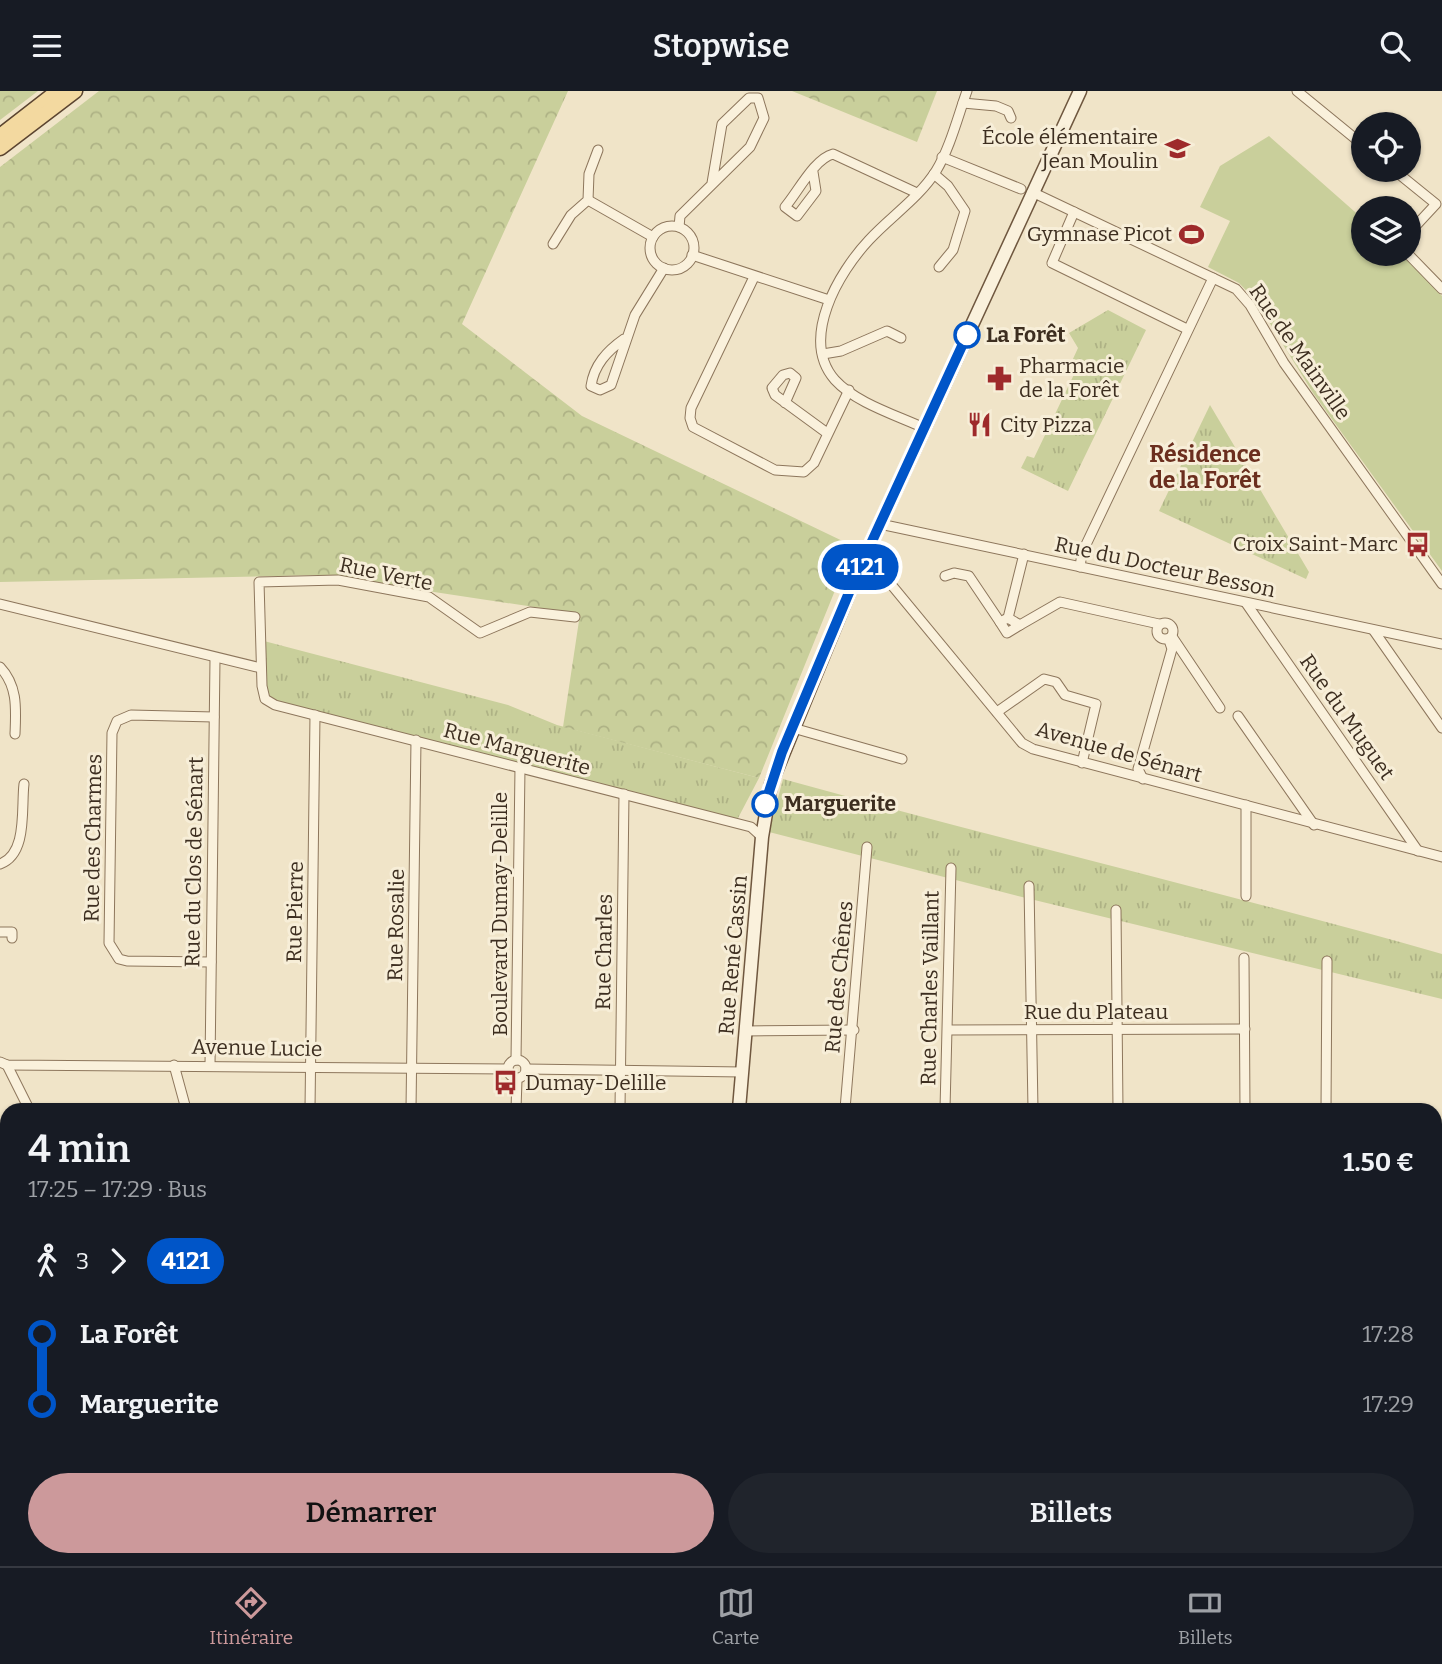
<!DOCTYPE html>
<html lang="fr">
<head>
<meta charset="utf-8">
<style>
  :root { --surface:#171b24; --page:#20242c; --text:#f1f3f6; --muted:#9ea1a6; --line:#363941; --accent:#cc999b }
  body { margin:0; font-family:Bitter,serif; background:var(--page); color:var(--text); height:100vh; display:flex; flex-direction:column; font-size:26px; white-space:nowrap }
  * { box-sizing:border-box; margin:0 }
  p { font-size:23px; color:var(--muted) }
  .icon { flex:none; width:38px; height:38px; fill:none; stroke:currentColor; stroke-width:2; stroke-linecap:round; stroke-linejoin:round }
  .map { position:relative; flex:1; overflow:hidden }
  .sheet { position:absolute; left:0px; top:1012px; width:1442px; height:464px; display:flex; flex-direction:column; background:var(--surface); border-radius:21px 21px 0 0; box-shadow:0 2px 5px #0004 }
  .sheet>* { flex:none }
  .badge { padding:0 14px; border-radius:23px; font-size:24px; line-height:46px }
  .tools { position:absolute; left:1351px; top:21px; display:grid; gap:14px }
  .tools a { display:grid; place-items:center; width:70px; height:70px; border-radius:50%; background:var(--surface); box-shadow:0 2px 5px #0004; font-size:35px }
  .map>.badge { position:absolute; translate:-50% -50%; box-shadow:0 0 0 4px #fff }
  .legs { display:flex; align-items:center; gap:10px; height:77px; padding:0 28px; font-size:23px }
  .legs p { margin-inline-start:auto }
  .headline { display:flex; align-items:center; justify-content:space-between; height:119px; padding:0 28px }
  h1 { font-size:38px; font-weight:600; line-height:52px }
  .action { display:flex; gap:14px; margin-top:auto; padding:14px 28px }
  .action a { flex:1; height:80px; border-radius:42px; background:var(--accent); color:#111; font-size:28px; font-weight:600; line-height:80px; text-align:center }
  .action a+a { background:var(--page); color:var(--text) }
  ul { padding:0 28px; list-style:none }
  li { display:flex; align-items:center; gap:24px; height:70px; font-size:26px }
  li i { display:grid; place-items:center; width:10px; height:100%; margin:0 9px; background:currentColor }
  li i::after { content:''; width:18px; height:18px; margin:-9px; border:5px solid; border-radius:50%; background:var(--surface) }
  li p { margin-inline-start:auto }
  li:first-child i { background:linear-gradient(#0000 50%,currentColor 0) }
  li:last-child i { background:linear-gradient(currentColor 50%,#0000 0) }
  header { display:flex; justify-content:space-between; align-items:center; height:91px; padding:0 28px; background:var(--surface); font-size:32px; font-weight:600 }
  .tab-bar { display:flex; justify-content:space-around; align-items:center; height:98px; border-top:2px solid var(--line); background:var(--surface); font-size:19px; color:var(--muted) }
  .tab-bar a { display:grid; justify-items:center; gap:4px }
  .tab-bar .current { color:var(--accent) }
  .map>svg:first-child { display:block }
</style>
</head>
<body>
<header><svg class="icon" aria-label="menu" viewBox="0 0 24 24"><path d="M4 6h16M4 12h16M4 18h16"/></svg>Stopwise<svg class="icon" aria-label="search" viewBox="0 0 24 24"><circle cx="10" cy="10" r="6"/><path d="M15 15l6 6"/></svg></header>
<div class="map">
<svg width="1442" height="1475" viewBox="0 0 1442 1475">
  <defs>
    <pattern id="grass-tufts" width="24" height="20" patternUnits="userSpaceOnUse" patternTransform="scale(1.75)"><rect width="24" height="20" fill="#c9cf9b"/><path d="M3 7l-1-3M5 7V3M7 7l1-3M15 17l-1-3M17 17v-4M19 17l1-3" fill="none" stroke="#aeb285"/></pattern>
    <pattern id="forest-crowns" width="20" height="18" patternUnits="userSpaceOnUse" patternTransform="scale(1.75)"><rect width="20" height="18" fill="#c9cf9b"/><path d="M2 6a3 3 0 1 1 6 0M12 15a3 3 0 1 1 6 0" fill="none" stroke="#aeb285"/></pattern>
  </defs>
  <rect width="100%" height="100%" fill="#f0e4c8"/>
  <g fill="url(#grass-tufts)">
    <path d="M1108,219L1146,239L1068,400L1021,377L1027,365L1034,367L1079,273L1072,270L1078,257L1069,242Z"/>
    <path d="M1210,314L1309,481L1306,488L1159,420Z"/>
    <path d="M264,550L508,614L557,634L759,687L737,729L272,609L265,599Z"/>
    <path d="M783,688C1002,749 1223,801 1442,863V908L1022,806L769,741Z"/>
  </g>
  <g fill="url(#forest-crowns)">
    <path d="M0,0H38L0,29Z"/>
    <path d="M99,0H568L462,233L582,325L853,455L759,687L563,636L580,523L322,484L0,491V76Z"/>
    <path d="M792,0H937L917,51Z"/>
    <path d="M0,1081L7,1084V1338H0Z"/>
  </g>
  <g fill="#c9cf9b">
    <path d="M1269,45L1363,128V163H1402L1442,205V480L1313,302L1256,210L1239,192L1208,176L1230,130L1200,116L1220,75Z"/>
    <path d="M1191,356L1203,361L1192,384L1180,379Z"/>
  </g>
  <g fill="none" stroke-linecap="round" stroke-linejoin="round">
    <g stroke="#6f938a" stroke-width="2.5">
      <path d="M0,1226L7,1233"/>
      <path d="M0,1280L7,1285"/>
      <path d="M0,1298L7,1297"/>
    </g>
    <defs>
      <g id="minor">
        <path d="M1297,0L1363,54"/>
        <path d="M963,12L996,15L1008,20L1011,27"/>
        <path d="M942,66L1021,98"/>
        <path d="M1394,79L1436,113L1409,142"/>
        <path d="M813,81L816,100L797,125L785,116C798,101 814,68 833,63L917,102"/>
        <path d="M934,83L948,95L965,120L953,159L939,176"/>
        <path d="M1032,101L1236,198L1250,214L1284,272L1442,493"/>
        <path d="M588,109L653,146"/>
        <path d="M1074,121L1052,172L1187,238"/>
        <circle cx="672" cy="157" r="22"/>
        <path d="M679,136L680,125L750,56L764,27L758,7H749L722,33L712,92"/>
        <path d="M553,153L571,124L588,109L589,83L598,59"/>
        <path d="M1408,163L1442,198"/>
        <path d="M692,164L829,209"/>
        <path d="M754,186L691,317L690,327L693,336L775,379L804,381L814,372L849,299"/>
        <path d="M624,248C607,260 594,274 591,295L600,299L611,294L635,224L664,177"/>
        <path d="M823,263L841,260L887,240L901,247"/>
        <path d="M785,312L796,287L790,282L783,284L772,297L775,304L827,342"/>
        <path d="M924,337C896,324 856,312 835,289C799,248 839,181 869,149C890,126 919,107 936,80C950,57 958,25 967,0"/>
        <path d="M880,433L1442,553"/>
        <path d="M866,463L1022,652L1033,658L1442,766"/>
        <path d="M1080,476L1082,462L1213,187"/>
        <path d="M945,485L954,482L969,485L1000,531"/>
        <path d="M1246,512L1418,760"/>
        <path d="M0,513L261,577"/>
        <path d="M575,526L530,521L480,542L429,506L338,489L259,491L262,595L265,608L275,614L751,736L762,746"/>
        <path d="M1008,527L1024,463"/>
        <path d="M1008,527L1020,534L1007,542L1000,531Z"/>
        <circle cx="1165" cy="540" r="8"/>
        <path d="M1020,534L1060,511L1159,533"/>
        <path d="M1374,540L1442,637"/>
        <path d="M1173,547L1220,617"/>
        <path d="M0,576C18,595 16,618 15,643"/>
        <path d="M997,621L1044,588L1056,591L1065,604L1096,613L1082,672"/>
        <path d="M1238,625L1314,734"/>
        <path d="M793,637L902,668"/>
        <path d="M1143,688L1138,678L1172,558L1169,549"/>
        <path d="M0,773C28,763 21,717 24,693"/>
        <path d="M1029,795L1033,1018"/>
        <path d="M1246,805V714"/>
        <path d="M1116,819L1118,1018"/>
        <path d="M0,841H12V847"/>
        <path d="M1244,867L1245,1018"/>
        <path d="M211,871L127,870L119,868L109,852L112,642L117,630L131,624L214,626"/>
        <path d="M948,939L1245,938"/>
        <path d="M745,940L854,939"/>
        <circle cx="517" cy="978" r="9"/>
        <path d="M516,969L520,677"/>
        <path d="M0,971L7,974L508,978"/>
        <path d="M7,974L29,1018"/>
        <path d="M174,974L186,1018"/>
        <path d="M210,975L215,568"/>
        <path d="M526,978L743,981"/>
        <path d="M310,1018L315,624"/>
        <path d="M411,1018L416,649"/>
        <path d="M516,1018L517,988"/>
        <path d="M620,1018L624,703"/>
        <path d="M845,1018L867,756"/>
        <path d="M945,1018L951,777"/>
        <path d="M1326,1018L1327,870"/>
        <path d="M1435,1082H1442"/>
        <path d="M0,1453L7,1449"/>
        <path d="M18,1468L21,1475"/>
        <path d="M165,1468L169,1475"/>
        <path d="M285,1468L289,1475"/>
        <path d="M375,1468V1475"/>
        <path d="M476,1468L477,1475"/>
        <path d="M528,1468V1475"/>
        <path d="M771,1468L775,1475"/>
        <path d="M987,1468L989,1475"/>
        <path d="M1073,1468V1475"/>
        <path d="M1279,1468L1282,1475"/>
        <path d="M62,1475L67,1468"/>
        <path d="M110,1475L115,1468"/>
        <path d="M878,1475L890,1468"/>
        <path d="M1138,1475L1149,1468"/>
      </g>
      <g id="tertiary">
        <path d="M814,1468L818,1475"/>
        <path d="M1388,1468L1390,1475"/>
        <path d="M217,1475L222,1468"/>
      </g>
      <g id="secondary">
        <path d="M739,1018L762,746L771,693L856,485L1080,0"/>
        <path d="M1435,1308L1442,1307"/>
        <path d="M0,1348L7,1347"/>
      </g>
      <g id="primary">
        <path d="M0,45L58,0"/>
        <path d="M0,57L75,0"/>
      </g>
    </defs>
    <use href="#minor" stroke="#8d765c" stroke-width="11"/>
    <use href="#tertiary" stroke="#8d765c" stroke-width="13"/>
    <use href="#secondary" stroke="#6f573f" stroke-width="15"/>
    <use href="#primary" stroke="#5b4430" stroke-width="17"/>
    <use href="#minor" stroke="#faf1dc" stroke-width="9"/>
    <use href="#tertiary" stroke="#faf1dc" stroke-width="10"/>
    <use href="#secondary" stroke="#faf1dc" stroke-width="12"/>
    <use href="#primary" stroke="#f3d9a0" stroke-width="14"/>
  </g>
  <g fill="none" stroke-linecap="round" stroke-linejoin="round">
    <defs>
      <path id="line-1" d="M765,713L782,661L856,485L967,244"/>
    </defs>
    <use href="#line-1" stroke="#fff" stroke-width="16"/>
    <use href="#line-1" stroke="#0055c8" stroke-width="10"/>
  </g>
  <defs>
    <symbol id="school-bare" viewBox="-9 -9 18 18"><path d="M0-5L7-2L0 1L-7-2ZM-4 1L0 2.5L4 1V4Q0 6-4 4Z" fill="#9e2a2b" stroke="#f7eed8" stroke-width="2.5" paint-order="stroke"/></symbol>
    <symbol id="stadium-bare" viewBox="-9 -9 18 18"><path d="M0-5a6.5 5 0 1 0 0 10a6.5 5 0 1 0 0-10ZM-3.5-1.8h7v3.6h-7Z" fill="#9e2a2b" stroke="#f7eed8" stroke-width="2.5" paint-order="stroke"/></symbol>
    <symbol id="pharmacy-bare" viewBox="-9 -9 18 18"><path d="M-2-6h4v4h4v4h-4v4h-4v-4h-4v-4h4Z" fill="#9e2a2b" stroke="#f7eed8" stroke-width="2.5" paint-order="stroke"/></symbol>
    <symbol id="restaurant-bare" viewBox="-9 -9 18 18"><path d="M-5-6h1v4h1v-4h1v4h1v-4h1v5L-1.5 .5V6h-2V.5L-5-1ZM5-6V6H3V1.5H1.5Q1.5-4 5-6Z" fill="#9e2a2b" stroke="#f7eed8" stroke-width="2.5" paint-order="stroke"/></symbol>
    <symbol id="bus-bare" viewBox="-9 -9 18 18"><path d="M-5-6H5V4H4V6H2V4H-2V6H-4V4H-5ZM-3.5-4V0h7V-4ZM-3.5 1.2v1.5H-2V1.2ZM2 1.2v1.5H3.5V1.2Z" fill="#9e2a2b" stroke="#f7eed8" stroke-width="2.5" paint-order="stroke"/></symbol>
  </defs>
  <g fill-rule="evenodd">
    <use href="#school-bare" x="1160" y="40" width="35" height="35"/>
    <use href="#stadium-bare" x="1174" y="126" width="35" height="35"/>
    <use href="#pharmacy-bare" x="982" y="270" width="35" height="35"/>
    <use href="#restaurant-bare" x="962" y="316" width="35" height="35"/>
    <use href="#bus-bare" x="1400" y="436" width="35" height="35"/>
    <use href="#bus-bare" x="488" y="974" width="35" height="35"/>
  </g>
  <g fill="#fff" stroke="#0055c8" stroke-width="3.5">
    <circle cx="967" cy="244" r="12"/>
    <circle cx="765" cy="713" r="12"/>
  </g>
  <g text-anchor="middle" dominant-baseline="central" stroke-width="6" stroke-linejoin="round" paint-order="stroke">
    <g font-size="21" fill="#3d2e20" stroke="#f7eed8" text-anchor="end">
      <text x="1158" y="46">École élémentaire<tspan x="1158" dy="24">Jean Moulin</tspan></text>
      <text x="1172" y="143">Gymnase Picot</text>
      <text x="1019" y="275" text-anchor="start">Pharmacie<tspan x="1019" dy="24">de la Forêt</tspan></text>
      <text x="1000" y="334" text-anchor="start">City Pizza</text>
      <text x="1398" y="453">Croix Saint-Marc</text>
      <text x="525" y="992" text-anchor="start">Dumay-Delille</text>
    </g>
    <g font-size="21" font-weight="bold" fill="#3d2e20" stroke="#f7eed8" text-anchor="start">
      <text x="986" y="244">La Forêt</text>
      <text x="784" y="713">Marguerite</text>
    </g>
    <g font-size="21" fill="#3d2e20" stroke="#f7eed8">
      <text transform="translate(1300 261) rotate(55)">Rue de Mainville</text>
      <text transform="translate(1165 476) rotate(12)">Rue du Docteur Besson</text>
      <text transform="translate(386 483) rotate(12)">Rue Verte</text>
      <text transform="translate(1347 626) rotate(55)">Rue du Muguet</text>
      <text transform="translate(517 658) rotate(15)">Rue Marguerite</text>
      <text transform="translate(1119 661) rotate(16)">Avenue de Sénart</text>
      <text transform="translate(93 747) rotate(-89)">Rue des Charmes</text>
      <text transform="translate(194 771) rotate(-89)">Rue du Clos de Sénart</text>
      <text transform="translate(295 821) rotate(-89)">Rue Pierre</text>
      <text transform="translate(500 823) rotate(-90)">Boulevard Dumay-Delille</text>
      <text transform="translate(396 834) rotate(-89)">Rue Rosalie</text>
      <text transform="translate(604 861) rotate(-89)">Rue Charles</text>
      <text transform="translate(733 864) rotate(-85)">Rue René Cassin</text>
      <text transform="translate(839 886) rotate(-85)">Rue des Chênes</text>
      <text transform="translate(930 897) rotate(-89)">Rue Charles Vaillant</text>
      <text x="1096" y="921">Rue du Plateau</text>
      <text transform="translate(257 957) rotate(1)">Avenue Lucie</text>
    </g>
    <g font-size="23" font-weight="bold" fill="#6b2e1e" stroke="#f7eed8">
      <text x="1205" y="363">Résidence<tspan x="1205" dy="26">de la Forêt</tspan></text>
    </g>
  </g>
</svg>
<div class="tools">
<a><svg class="icon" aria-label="locate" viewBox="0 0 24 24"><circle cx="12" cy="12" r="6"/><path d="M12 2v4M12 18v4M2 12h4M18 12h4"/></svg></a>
<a><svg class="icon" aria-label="layers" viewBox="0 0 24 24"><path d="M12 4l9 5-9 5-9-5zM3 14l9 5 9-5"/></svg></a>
</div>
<b class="badge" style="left:860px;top:476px;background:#0055c8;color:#fff">4121</b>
<section class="sheet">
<div class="headline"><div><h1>4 min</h1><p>17:25 – 17:29 · Bus</p></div><b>1.50 €</b></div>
<div class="legs"><svg class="icon" aria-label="walk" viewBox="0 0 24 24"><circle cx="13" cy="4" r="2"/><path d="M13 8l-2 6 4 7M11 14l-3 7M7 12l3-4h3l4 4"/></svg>3<svg class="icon" aria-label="forward" viewBox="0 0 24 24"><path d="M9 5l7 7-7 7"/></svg><b class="badge" style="background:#0055c8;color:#fff">4121</b></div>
<ul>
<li><i style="color:#0055c8"></i><b>La Forêt</b><p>17:28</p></li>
<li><i style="color:#0055c8"></i><b>Marguerite</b><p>17:29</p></li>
</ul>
<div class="action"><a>Démarrer</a><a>Billets</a></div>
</section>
</div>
<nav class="tab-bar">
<a class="current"><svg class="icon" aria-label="directions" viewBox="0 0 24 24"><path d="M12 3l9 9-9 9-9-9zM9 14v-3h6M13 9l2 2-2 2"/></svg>Itinéraire</a>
<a><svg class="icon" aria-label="map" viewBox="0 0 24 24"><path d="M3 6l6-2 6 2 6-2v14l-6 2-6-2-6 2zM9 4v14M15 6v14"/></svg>Carte</a>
<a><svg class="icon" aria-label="tickets" viewBox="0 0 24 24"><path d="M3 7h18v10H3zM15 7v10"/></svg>Billets</a>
</nav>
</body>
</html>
